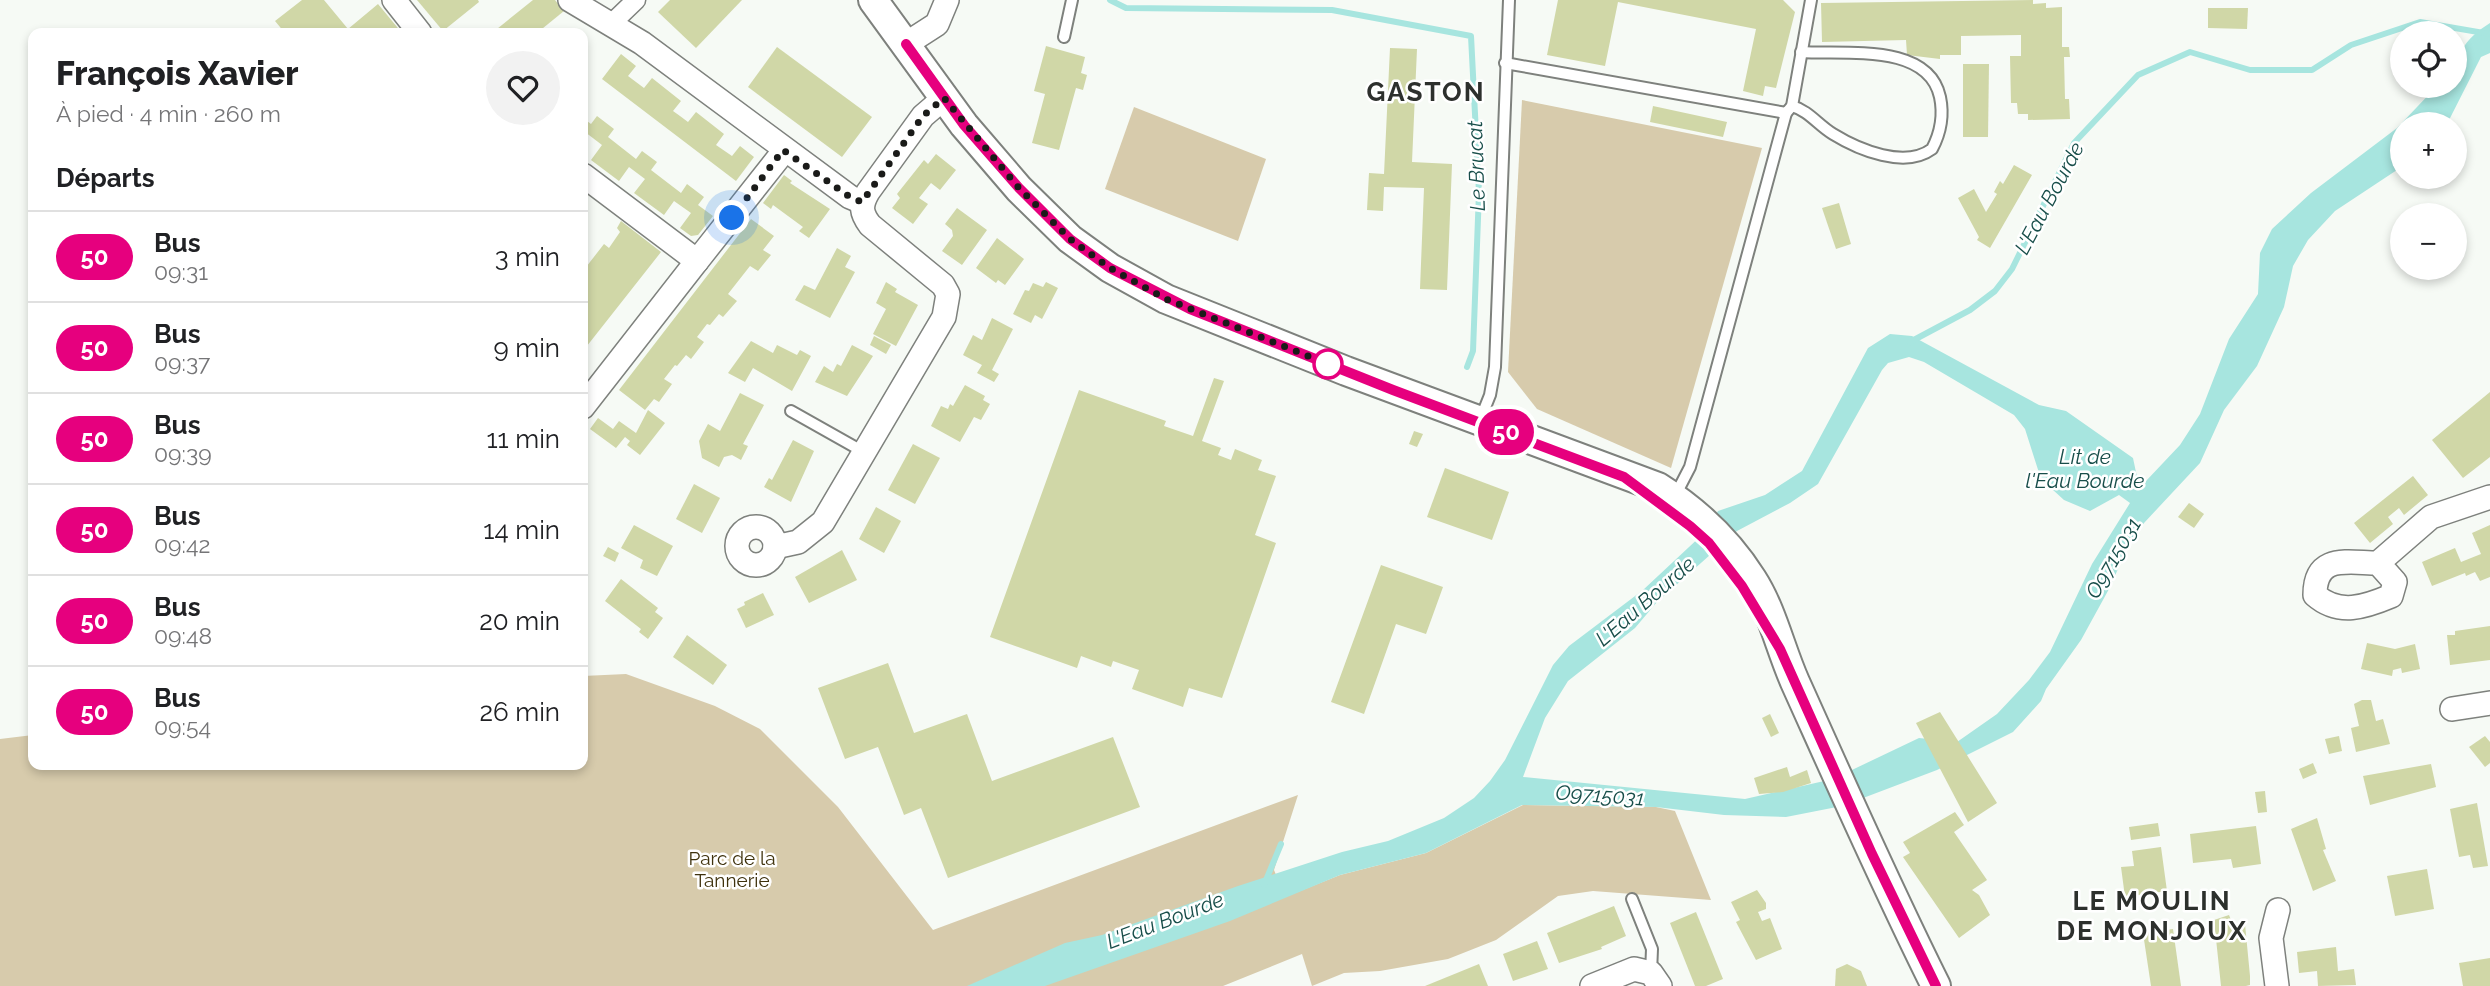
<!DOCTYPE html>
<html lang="fr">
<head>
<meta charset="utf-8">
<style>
  :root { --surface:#fff; --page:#f2f2f2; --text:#202124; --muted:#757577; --line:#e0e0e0 }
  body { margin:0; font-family:Raleway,sans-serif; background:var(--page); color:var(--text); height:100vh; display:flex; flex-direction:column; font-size:26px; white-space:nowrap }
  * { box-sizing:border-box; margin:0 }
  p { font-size:23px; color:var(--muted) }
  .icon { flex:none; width:38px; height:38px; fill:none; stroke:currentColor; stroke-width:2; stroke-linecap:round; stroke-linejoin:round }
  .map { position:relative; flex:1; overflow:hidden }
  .drawer { position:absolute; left:28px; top:28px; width:560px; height:742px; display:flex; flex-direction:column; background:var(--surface); border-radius:14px; box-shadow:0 4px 10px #0003 }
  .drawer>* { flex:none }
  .badge { padding:0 14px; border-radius:23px; font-size:24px; line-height:46px }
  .tools { position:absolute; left:2390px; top:21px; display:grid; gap:14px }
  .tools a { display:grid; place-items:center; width:77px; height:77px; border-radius:50%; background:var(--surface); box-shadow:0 4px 10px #0003; font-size:35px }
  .you { position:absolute; width:35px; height:35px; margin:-18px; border:5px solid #fff; border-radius:50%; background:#1a73e8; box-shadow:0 0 0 10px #1a73e833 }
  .map>.badge { position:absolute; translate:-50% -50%; box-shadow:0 0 0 4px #fff }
  h2 { padding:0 28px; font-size:26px; line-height:63px }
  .round { display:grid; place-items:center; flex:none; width:74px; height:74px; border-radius:37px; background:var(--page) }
  .head { display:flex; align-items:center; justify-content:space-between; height:119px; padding:0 28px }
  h1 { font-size:33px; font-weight:800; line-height:52px }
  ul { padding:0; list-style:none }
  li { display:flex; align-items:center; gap:21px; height:91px; padding:0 28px; border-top:2px solid var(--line) }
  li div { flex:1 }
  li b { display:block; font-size:26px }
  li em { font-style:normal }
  li .badge { min-width:77px; font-weight:700; text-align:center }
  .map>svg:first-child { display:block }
</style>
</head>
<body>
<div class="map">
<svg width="2490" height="986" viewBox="0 0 2490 986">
  <rect width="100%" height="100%" fill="#f6faf5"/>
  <g fill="#d7cbac">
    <path d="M1522,100L1762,148L1671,468L1537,409L1508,372Z"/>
    <path d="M1134,107L1266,159L1238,241L1105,189Z"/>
    <path d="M626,674L715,706L760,729L838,807L933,930L1298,795L1274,870L1285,897L1340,875L1426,853L1523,805L1656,807L1675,811L1711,900L1593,891L1558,896L1496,940L1448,959L1380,971L1344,973L1312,986L1302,954L1223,986H0V739L33,735V765H583V676Z"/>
  </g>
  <path fill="#a7e5df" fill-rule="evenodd" d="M2490,23V53L2481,57L2447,124H2403V166L2335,211L2308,240L2293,266L2284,307L2257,366L2224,410L2200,463L2144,523L2126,551L2109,589L2081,640L2046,689L2041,701L2013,732L1937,770L1842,806L1786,817L1724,815L1656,807L1522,805L1426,853L1340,875L1230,921L1045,986H967L1065,943L1102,935L1238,886L1342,852L1388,841L1444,818L1474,798L1490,781L1505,760L1553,665L1569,646L1643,590L1704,533L1718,511L1765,495L1802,471L1861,361L1868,348L1890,334L1912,336L2039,405L2066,411L2133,458L2137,477L2146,481L2180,445L2200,414L2229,339L2258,294L2260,253L2272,229L2311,193L2397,128L2437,86H2455C2455,55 2463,40 2490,23ZM1909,357L1924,362L2014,415L2025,429L2041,479L2064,500L2090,511L2119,495L2130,503L2092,564L2050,652L2029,680L1997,714L1957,742L1919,738L1833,779L1745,799L1523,777L1545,718L1568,681L1635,628L1657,602L1737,531L1790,503L1818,484L1882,370L1888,363Z"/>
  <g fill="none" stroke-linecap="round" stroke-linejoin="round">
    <g stroke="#a7e5df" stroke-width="6">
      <path d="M1110,0L1126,8L1332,10L1471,36L1479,192L1473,351L1467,367"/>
      <path d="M1910,342L1970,310L1995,291L2012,269L2074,143L2138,75L2190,52L2250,70H2312L2351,45L2420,22L2490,34"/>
      <path d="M1264,885L1281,844"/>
    </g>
  </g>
  <g fill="#d0d7a7">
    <path d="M302,0H324L348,29L378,4L402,33H285L275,21Z"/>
    <path d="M417,0H478L479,2L443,31Z"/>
    <path d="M533,0H555L564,11L537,33H492Z"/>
    <path d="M670,0H742L696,48L658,12Z"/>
    <path d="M1558,0H1783L1795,12L1776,88L1765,86L1763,96L1743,91L1756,29L1618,2L1605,66L1547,55Z"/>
    <path d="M2033,0V4L2046,3V8L2062,7V47H2069L2070,57H2064L2065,99H2069L2070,119L2028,120V114H2018L2017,103H2011L2010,56H2021V35L1961,36V55H1940V59L1907,55L1906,40L1822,42L1821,3Z"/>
    <path d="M2208,8H2248L2247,29L2208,28Z"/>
    <path d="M1046,46L1085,57L1081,73L1087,75L1083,90L1076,88L1059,150L1032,143L1045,94L1034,91Z"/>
    <path d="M777,47L872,117L842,157L748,87Z"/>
    <path d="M1390,48L1417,49L1412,162L1452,164L1447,290L1420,289L1424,188L1384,187L1383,211L1367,210L1369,173L1384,174Z"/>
    <path d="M621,54L636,66L628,76L644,88L652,78L681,101L673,111L680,116L688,122L696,112L724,134L716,145L732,156L740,146L754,157L736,181L602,79Z"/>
    <path d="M1963,64H1989L1988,137H1963Z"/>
    <path d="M1653,106L1727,122L1723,137L1650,122Z"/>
    <path d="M597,116L614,129L608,137L636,159L642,151L657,162L651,170L681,193L687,184L704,197L698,205L713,216L698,235L691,236L680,228L691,213L674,201L664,215L634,193L645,179L629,167L619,181L591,160L602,145L585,132L583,135V118L591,124Z"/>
    <path d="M936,154L956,170L940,190L931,183L919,198L928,204L913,224L892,208L900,198L897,194L924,160L928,164Z"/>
    <path d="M2014,165L2032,175L1990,248L1977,240L1979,237L1958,198L1974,189L1986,212L1997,194L1994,192L2000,181L2003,184Z"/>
    <path d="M784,175L792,181L790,183L830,209L809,238L799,231L803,227L773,205L771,209L763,203Z"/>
    <path d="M1839,203L1851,244L1836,249L1822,208Z"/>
    <path d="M957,208L987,230L962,265L942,251L953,236L952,230L945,224Z"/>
    <path d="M751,219L774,236L763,250L771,255L758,271L750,266L728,294L737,301L723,317L719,314L710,325L707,324L697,337L704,342L691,359L686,355L677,366L675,365L664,379L672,384L659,402L654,399L645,410L619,390Z"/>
    <path d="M621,221L661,252L583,351V271L604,244L609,248L620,232L617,228Z"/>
    <path d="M997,238L1024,259L1005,285L998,280L996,283L976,268Z"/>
    <path d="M837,248L851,256L845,267L855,272L830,318L795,300L804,285L815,290Z"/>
    <path d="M886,282L897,289L895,292L918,305L896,346L873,334L886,309L876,303Z"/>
    <path d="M1046,282L1058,288L1042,319L1035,315L1031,323L1013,314L1025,290L1029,291L1033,283L1043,287Z"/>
    <path d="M992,318L1013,329L992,370L999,374L994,382L977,373L982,365L963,355L973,335L982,340Z"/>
    <path d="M874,336L891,345L886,354L870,345Z"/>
    <path d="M751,341L773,353L777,345L797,355L800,350L811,356L792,391L753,368L745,382L728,373Z"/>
    <path d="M852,345L873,356L847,396L815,382L824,366L833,372L837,364L841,366Z"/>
    <path d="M1214,378L1224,381L1202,441L1221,448L1218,455L1231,460L1235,449L1262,460L1258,470L1276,476L1255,535L1276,543L1222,698L1189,688L1183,707L1132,689L1139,670L1113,661L1111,667L1081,656L1077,668L990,637L1079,390L1166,421L1164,426L1193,436Z"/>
    <path d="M965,385L985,396L983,400L990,404L981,420L974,417L960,442L931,426L941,406L948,409L950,404L953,406Z"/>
    <path d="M2490,392V457L2463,478L2432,440Z"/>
    <path d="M740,393L764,405L743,444L748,446L741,460L732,455L724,457L719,467L702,458L699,441L708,424L720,431Z"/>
    <path d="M648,410L665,423L640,455L627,445L630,441L625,437L616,448L590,429L598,418L613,429L619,421L636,433Z"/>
    <path d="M1414,431L1423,434L1417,447L1409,444Z"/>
    <path d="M793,440L814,451L791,502L764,487L769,478L772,480Z"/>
    <path d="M913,444L940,458L915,504L888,490Z"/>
    <path d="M1445,468L1509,492L1492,540L1427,517Z"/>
    <path d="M2413,476L2428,495L2404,515L2399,508L2388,517L2393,524L2370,543L2354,523Z"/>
    <path d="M694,484L720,498L702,533L676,519Z"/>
    <path d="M2189,503L2204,514L2194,528L2178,517Z"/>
    <path d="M876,507L901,521L884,553L859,539Z"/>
    <path d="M634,525L673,546L657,576L640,568L643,560L621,548Z"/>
    <path d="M2490,525V577L2480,581L2475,572L2466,576L2465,573L2432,586L2422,562L2455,548L2461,562L2481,554L2472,533Z"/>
    <path d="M608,547L619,553L615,562L603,556Z"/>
    <path d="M842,550L857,580L809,603L795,577Z"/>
    <path d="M1381,565L1443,587L1426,634L1396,624L1364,714L1331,702Z"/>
    <path d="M621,579L658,608L655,612L663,618L648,639L639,632L641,629L605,601Z"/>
    <path d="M763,593L774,615L746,628L737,609L745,605L744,602Z"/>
    <path d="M2490,626V660L2450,665L2447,635H2455V631Z"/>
    <path d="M687,635L727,665L713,685L673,657Z"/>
    <path d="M2367,643L2395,649L2415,644L2420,669L2402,673L2401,668L2393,670L2392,676L2361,669Z"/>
    <path d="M888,663L914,733L967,714L992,781L1113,737L1140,807L948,878L921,808L904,815L878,747L845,759L818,688Z"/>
    <path d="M2362,700H2371L2376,721L2383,719L2390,744L2356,752L2351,728L2359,726L2354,704Z"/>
    <path d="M1940,712L1997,803L1968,822L1916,723Z"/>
    <path d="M1770,714L1779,733L1771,737L1762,718Z"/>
    <path d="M2339,736L2342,751L2329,754L2325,739Z"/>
    <path d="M2485,736L2490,742V763L2485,767L2469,747Z"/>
    <path d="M2313,763L2317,773L2303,779L2299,769Z"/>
    <path d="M2431,764L2436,787L2370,805L2363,776Z"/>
    <path d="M1787,767L1790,777L1807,770L1811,783L1783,792L1759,794L1754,778Z"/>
    <path d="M2265,791L2267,812L2258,813L2255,792Z"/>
    <path d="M2477,803L2488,866L2473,868L2470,855L2459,857L2450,809Z"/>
    <path d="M1955,812L1964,825L1954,832L1987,880L1972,890L1979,895L1990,915L1959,938L1903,857L1910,853L1903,842Z"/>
    <path d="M2317,818L2326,849L2323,850L2336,881L2313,891L2291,829Z"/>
    <path d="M2158,823L2160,836L2131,840L2129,827Z"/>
    <path d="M2256,826L2261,864L2233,868L2231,859L2193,863L2190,834Z"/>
    <path d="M2161,847L2167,891L2125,897L2121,867L2134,866L2132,851Z"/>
    <path d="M2427,869L2434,909L2395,916L2387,876Z"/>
    <path d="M1757,890L1766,903V909L1758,912L1762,921L1770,918L1782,949L1756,960L1736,922L1740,920L1731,902Z"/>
    <path d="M1614,906L1626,936L1601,947L1602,949L1559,963L1547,933Z"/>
    <path d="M1696,912L1723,979L1706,986H1695L1670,923Z"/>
    <path d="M2229,915L2233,925L2245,924L2250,976V985L2246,986H2221L2214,920Z"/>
    <path d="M2173,929L2181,986H2151L2143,933Z"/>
    <path d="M1537,941L1548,969L1513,981L1503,954Z"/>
    <path d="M2336,947L2338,971L2354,969L2356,985L2318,986L2317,971L2299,973L2297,952Z"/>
    <path d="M2490,958V986H2463L2459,963Z"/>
    <path d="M1479,964L1488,986H1425Z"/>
    <path d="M1847,964L1861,971L1867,986H1835L1836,969Z"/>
  </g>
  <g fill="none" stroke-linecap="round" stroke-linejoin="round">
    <defs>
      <g id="service">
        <path d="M1064,37L1072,0"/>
        <path d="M1505,63L1786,113L1792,106L1811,0"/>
        <path d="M1792,106C1809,111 1818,125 1833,134C1859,150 1905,169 1932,149C1941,132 1944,116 1940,97C1928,42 1844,55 1801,52"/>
        <path d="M791,411L862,451"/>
        <path d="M1480,420L1490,395L1495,367L1509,0"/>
        <path d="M1675,496L1690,467L1786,113"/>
        <path d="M1632,899L1652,949L1651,973"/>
      </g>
      <path id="pedestrian" d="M610,25L636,0"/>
      <g id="minor">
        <path d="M394,0L420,33"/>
        <path d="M570,0L642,43L850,197L862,202"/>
        <path d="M906,44L937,24L947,0"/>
        <path d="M583,175L697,261L784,151"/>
        <path d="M583,407L697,261"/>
        <circle cx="756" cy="546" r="19"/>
        <path d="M775,547L798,542L823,522L944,317L948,294L943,285L870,225C861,213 860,206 868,192L923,116L944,98"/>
        <path d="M2378,563L2395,582L2391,596C2365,607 2339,616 2315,595C2315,553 2348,563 2378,563L2431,517L2490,497"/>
        <path d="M2452,709L2490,703"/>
        <path d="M1592,986L1634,969L1651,973L1660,986"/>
        <path d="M2277,986L2271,938L2278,910"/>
      </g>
      <path id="tertiary" d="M873,0L964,125L1019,189L1070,239L1110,268L1166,299L1346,371L1658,487C1696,511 1728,541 1752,579C1772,610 1780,648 1795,682C1841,784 1886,886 1936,986"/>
    </defs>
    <use href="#service" stroke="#7e817d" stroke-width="14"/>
    <use href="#pedestrian" stroke="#7e817d" stroke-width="21"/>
    <use href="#minor" stroke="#7e817d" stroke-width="26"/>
    <use href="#tertiary" stroke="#7e817d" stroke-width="32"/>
    <use href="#service" stroke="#fff" stroke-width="10"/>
    <use href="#pedestrian" stroke="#fff" stroke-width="18"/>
    <use href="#minor" stroke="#fff" stroke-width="23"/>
    <use href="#tertiary" stroke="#fff" stroke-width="28"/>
  </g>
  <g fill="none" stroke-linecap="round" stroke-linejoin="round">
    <defs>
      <path id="line" d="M906,44L964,125L1019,188L1070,239L1110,268L1190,309L1393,390L1624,477L1690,526L1709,543L1742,586L1780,649L1872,854L1936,986"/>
    </defs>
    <use href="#line" stroke="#fff" stroke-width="16"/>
    <use href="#line" stroke="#e6007e" stroke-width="10"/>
    <path stroke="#1a1b19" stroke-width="7" stroke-dasharray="0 12.6" d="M732,218L783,150L850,197L862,202L923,116L944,98L1019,188L1070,239L1110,268L1166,299L1328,364"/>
  </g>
  <circle fill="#fff" stroke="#e6007e" stroke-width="3.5" cx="1328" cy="364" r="14"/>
  <g text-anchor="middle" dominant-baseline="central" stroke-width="5" stroke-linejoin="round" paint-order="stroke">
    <g font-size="19" fill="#3f320d" stroke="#fff">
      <text x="732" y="858">Parc de la<tspan x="732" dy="22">Tannerie</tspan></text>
    </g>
    <g font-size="21" font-style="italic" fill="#184e4a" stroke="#fff">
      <text transform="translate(1476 166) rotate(-92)">Le Brucat</text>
      <text transform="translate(2049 198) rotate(-62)">L'Eau Bourde</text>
      <text x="2085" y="456">Lit de<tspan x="2085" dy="24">l'Eau Bourde</tspan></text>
      <text transform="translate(2113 558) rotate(-60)">O9715031</text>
      <text transform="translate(1645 601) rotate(-41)">L'Eau Bourde</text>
      <text transform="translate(1600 795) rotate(4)">O9715031</text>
      <text transform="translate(1165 920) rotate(-21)">L'Eau Bourde</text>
    </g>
    <g font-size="26" font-weight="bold" letter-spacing="2" fill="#2d302d" stroke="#fff">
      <text x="1426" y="92">GASTON</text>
      <text x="2152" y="901">LE MOULIN<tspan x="2152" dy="30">DE MONJOUX</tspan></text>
    </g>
  </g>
</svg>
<div class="tools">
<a><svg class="icon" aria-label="locate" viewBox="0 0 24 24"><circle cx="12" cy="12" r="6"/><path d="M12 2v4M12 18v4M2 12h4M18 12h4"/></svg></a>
<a>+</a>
<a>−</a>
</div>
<div class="you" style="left:732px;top:218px"></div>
<b class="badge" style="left:1506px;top:432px;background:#e6007e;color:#fff">50</b>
<section class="drawer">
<div class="head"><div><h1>François Xavier</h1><p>À pied · 4 min · 260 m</p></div><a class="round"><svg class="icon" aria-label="heart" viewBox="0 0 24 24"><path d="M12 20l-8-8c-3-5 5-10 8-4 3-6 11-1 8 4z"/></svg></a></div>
<h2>Départs</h2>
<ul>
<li><span class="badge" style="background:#e6007e;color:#fff">50</span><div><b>Bus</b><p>09:31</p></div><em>3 min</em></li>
<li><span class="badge" style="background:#e6007e;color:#fff">50</span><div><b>Bus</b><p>09:37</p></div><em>9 min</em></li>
<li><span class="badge" style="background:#e6007e;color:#fff">50</span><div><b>Bus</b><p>09:39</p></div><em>11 min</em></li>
<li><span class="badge" style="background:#e6007e;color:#fff">50</span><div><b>Bus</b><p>09:42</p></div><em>14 min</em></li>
<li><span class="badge" style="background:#e6007e;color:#fff">50</span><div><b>Bus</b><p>09:48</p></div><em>20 min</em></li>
<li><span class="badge" style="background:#e6007e;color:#fff">50</span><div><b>Bus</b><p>09:54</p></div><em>26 min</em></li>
</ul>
</section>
</div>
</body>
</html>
